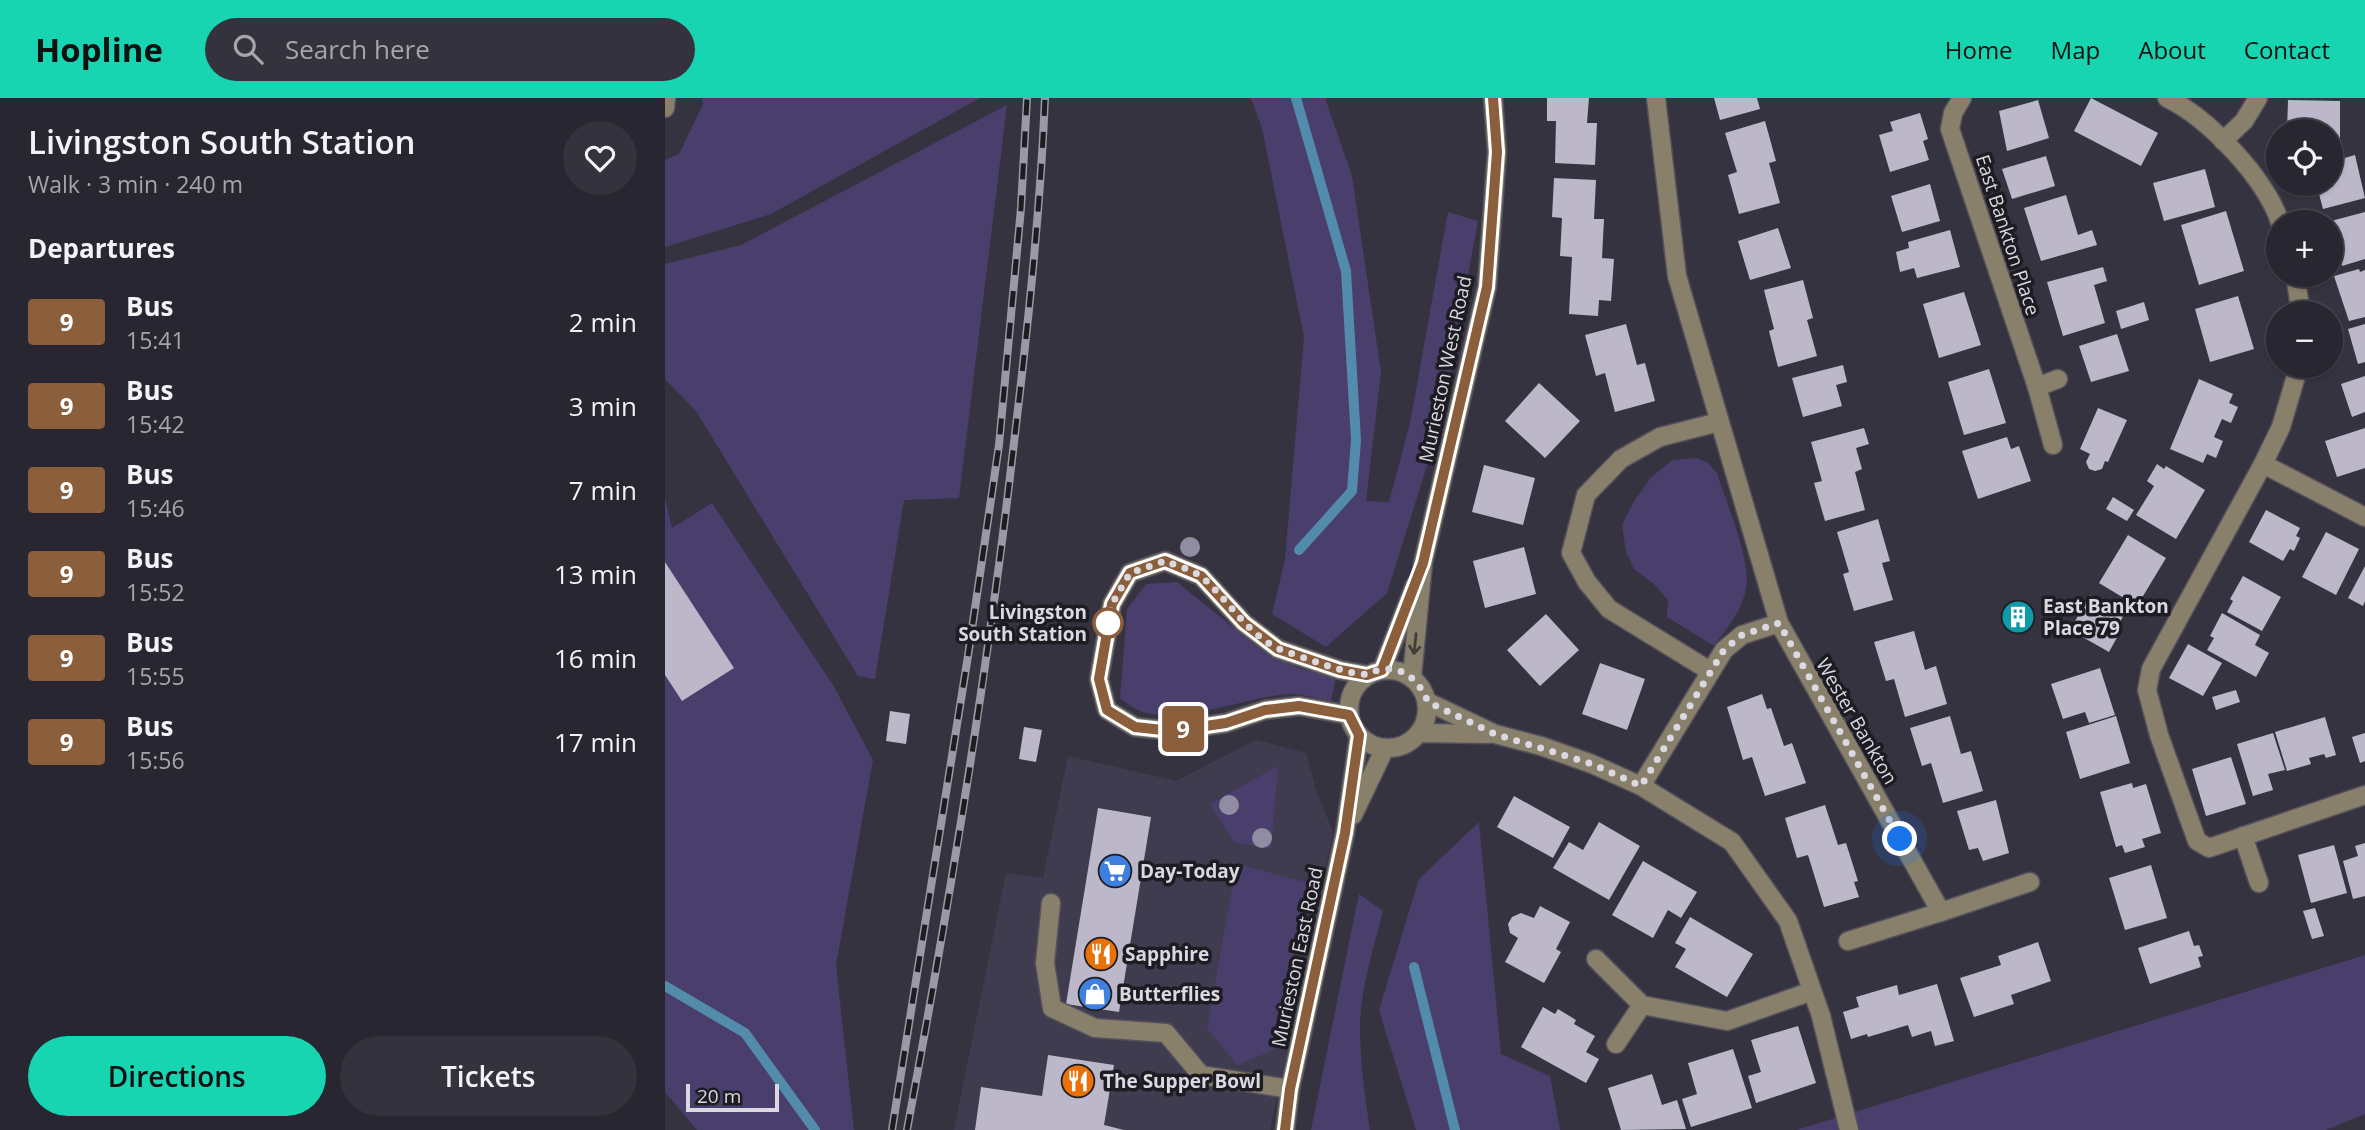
<!DOCTYPE html>
<html lang="en">
<head>
<meta charset="utf-8">
<style>
  :root { --surface:#282630; --page:#34323c; --text:#f1f3f6; --muted:#a5a5ab; --line:#44434c; --accent:#18d5b2 }
  body { margin:0; font-family:"Open Sans",sans-serif; background:var(--page); color:var(--text); height:100vh; display:flex; flex-direction:column; font-size:26px; white-space:nowrap }
  * { box-sizing:border-box; margin:0 }
  p { font-size:23px; color:var(--muted) }
  .icon { flex:none; width:38px; height:38px; fill:none; stroke:currentColor; stroke-width:2; stroke-linecap:round; stroke-linejoin:round }
  .map { position:relative; flex:1; overflow:hidden }
  .side { display:flex; flex-direction:column; background:var(--surface); width:665px }
  .side>* { flex:none }
  .badge { padding:0 14px; border-radius:5px; font-size:24px; line-height:46px }
  .controls { position:absolute; left:1601px; top:21px; display:grid; gap:14px }
  .controls a { display:grid; place-items:center; width:77px; height:77px; border-radius:50%; background:var(--surface); box-shadow:0 2px 5px #0004,0 0 0 2px var(--line); font-size:35px }
  .scale { position:absolute; left:21px; bottom:18px; width:93px; box-sizing:border-box; padding-left:7px; border:4px solid #dad8e1; border-top:0; font-size:19px; line-height:24px; white-space:nowrap; color:#dad8e1; -webkit-text-stroke:5px #1d1c22; paint-order:stroke }
  .you { position:absolute; width:35px; height:35px; margin:-18px; border:5px solid #fff; border-radius:50%; background:#1a73e8; box-shadow:0 0 0 10px #1a73e833 }
  .map>.badge { position:absolute; translate:-50% -50%; box-shadow:0 0 0 4px #fff }
  h2 { padding:0 28px; font-size:26px; line-height:63px }
  .round { display:grid; place-items:center; flex:none; width:74px; height:74px; border-radius:37px; background:var(--page) }
  .headline { display:flex; align-items:center; justify-content:space-between; height:119px; padding:0 28px }
  h1 { font-size:33px; font-weight:600; line-height:52px }
  .primary-button { display:flex; gap:14px; margin-top:auto; padding:14px 28px }
  .primary-button a { flex:1; height:80px; border-radius:42px; background:var(--accent); color:#111; font-size:28px; font-weight:600; line-height:80px; text-align:center }
  .primary-button a+a { background:var(--page); color:var(--text) }
  ul { padding:0; list-style:none }
  li { display:flex; align-items:center; gap:21px; height:84px; padding:0 28px }
  li div { flex:1 }
  li b { display:block; font-size:26px }
  li em { font-style:normal }
  li .badge { min-width:77px; font-weight:700; text-align:center }
  header { display:flex; align-items:center; gap:42px; box-sizing:border-box; height:98px; padding:0 35px; background:var(--accent); color:#111 }
  header strong { font-size:33px }
  nav { display:flex; gap:38px; margin-inline-start:auto; font-size:24px }
  .search { width:490px; height:63px; background:var(--page); display:flex; align-items:center; gap:18px; box-sizing:border-box; padding:0 24px; border-radius:38px; color:var(--muted); font-size:26px }
  main { display:flex; flex:1; min-height:0 }
  .map>svg:first-child { display:block }
</style>
</head>
<body>
<header>
<strong>Hopline</strong>
<div class="search"><svg class="icon" aria-label="search" viewBox="0 0 24 24"><circle cx="10" cy="10" r="6"/><path d="M15 15l6 6"/></svg>Search here</div>
<nav><a>Home</a><a>Map</a><a>About</a><a>Contact</a></nav>
</header>
<main>
<section class="side">
<div class="headline"><div><h1>Livingston South Station</h1><p>Walk · 3 min · 240 m</p></div><a class="round"><svg class="icon" aria-label="heart" viewBox="0 0 24 24"><path d="M12 20l-8-8c-3-5 5-10 8-4 3-6 11-1 8 4z"/></svg></a></div>
<h2>Departures</h2>
<ul>
<li><span class="badge" style="background:#8b5e3c;color:#fff">9</span><div><b>Bus</b><p>15:41</p></div><em>2 min</em></li>
<li><span class="badge" style="background:#8b5e3c;color:#fff">9</span><div><b>Bus</b><p>15:42</p></div><em>3 min</em></li>
<li><span class="badge" style="background:#8b5e3c;color:#fff">9</span><div><b>Bus</b><p>15:46</p></div><em>7 min</em></li>
<li><span class="badge" style="background:#8b5e3c;color:#fff">9</span><div><b>Bus</b><p>15:52</p></div><em>13 min</em></li>
<li><span class="badge" style="background:#8b5e3c;color:#fff">9</span><div><b>Bus</b><p>15:55</p></div><em>16 min</em></li>
<li><span class="badge" style="background:#8b5e3c;color:#fff">9</span><div><b>Bus</b><p>15:56</p></div><em>17 min</em></li>
</ul>
<div class="primary-button"><a>Directions</a><a>Tickets</a></div>
</section>
<div class="map">
<svg width="1700" height="1032" viewBox="0 0 1700 1032">
  <rect width="100%" height="100%" fill="#363340"/>
  <path fill="#403c50" d="M591,642L641,655L652,695L668,734L605,1032H289L341,775L378,780L403,658L511,683Z"/>
  <g fill="#4a3e6c">
    <path d="M37,0H315L106,116L0,149V62L14,56L38,6Z"/>
    <path d="M586,0H660L687,78L716,274L701,403L724,404L745,325L783,114L813,123L777,320L722,495L661,549L607,516L620,461L639,239L597,30Z"/>
    <path d="M342,7L294,400L239,402L210,581L193,578L31,313L0,281V166L76,147Z"/>
    <path d="M1032,360L1043,365L1052,375C1061,404 1087,464 1081,491C1077,513 1062,530 1049,548L1002,519L1003,502L989,486L969,471L961,454L957,427L968,405L986,379L1008,362Z"/>
    <path d="M0,400L7,430L47,405L168,587L208,662L171,867L189,1032H32L0,994Z"/>
    <path d="M512,484L599,554L633,570L671,580L666,603C653,601 637,595 623,596C581,599 512,629 473,612C467,609 460,604 455,600L462,511L481,486Z"/>
    <path d="M613,668L606,751L569,744L545,706Z"/>
    <path d="M814,724L836,956L885,978L895,1032H751L714,912L754,781Z"/>
    <path d="M568,765L644,785L609,952L572,967L542,930L567,791Z"/>
    <path d="M694,796L718,813C709,849 695,892 695,930C695,964 700,998 705,1032H646Z"/>
    <path d="M1700,857V1016L1661,1032H1131Z"/>
  </g>
  <g fill="none" stroke-linecap="round" stroke-linejoin="round">
    <g stroke="#538baa" stroke-width="10">
      <path d="M631,0L681,173L691,342L687,393L634,452"/>
      <path d="M749,869L790,1032"/>
      <path d="M0,888L80,935L150,1032"/>
    </g>
  </g>
  <g fill="#bcb8c9">
    <path d="M882,0H924L922,25H932L930,67L890,65L891,23H882Z"/>
    <path d="M1049,0H1092L1095,11L1055,22Z"/>
    <path d="M1426,0L1493,35L1476,68L1409,33Z"/>
    <path d="M1373,2L1384,40L1342,53L1334,13Z"/>
    <path d="M1623,2L1675,3V40L1666,39V33H1622Z"/>
    <path d="M1255,15L1263,41L1258,43L1264,62L1225,74L1214,37L1228,33L1225,24Z"/>
    <path d="M1100,23L1111,63L1104,65L1115,105L1074,116L1063,77L1072,74L1060,35Z"/>
    <path d="M1690,57L1700,100L1658,111L1653,92L1645,94L1642,86H1666V64Z"/>
    <path d="M1381,58L1390,88L1347,101L1337,71Z"/>
    <path d="M1540,71L1550,109L1499,123L1488,85Z"/>
    <path d="M889,80L931,82L929,121H939L937,160L949,161L946,203L934,202L933,218L904,216L907,159L895,158L897,120L887,119Z"/>
    <path d="M1265,86L1275,123L1237,134L1226,98Z"/>
    <path d="M1401,97L1413,137L1427,132L1432,147L1376,163L1359,110Z"/>
    <path d="M1561,113L1579,173L1534,187L1516,127Z"/>
    <path d="M1700,114V161L1677,168L1671,147L1666,149V123Z"/>
    <path d="M1113,130L1126,170L1085,182L1073,143Z"/>
    <path d="M1285,132L1295,169L1252,180L1249,170L1235,174L1231,154L1244,150L1243,144Z"/>
    <path d="M1438,169L1442,183L1429,187L1440,225L1398,238L1382,184Z"/>
    <path d="M1694,171L1695,174L1700,172V219L1684,223L1669,178Z"/>
    <path d="M1138,182L1148,220L1142,222L1152,258L1113,269L1104,233L1109,231L1099,192Z"/>
    <path d="M1299,194L1316,247L1274,260L1258,206Z"/>
    <path d="M1573,198L1589,251L1545,264L1530,211Z"/>
    <path d="M1479,204L1484,222L1456,231L1451,213Z"/>
    <path d="M961,226L972,267L980,265L990,303L950,314L940,275L931,278L920,237Z"/>
    <path d="M1700,226V264L1693,266L1683,231Z"/>
    <path d="M1452,236L1464,273L1426,284L1414,248Z"/>
    <path d="M1178,267L1182,284L1171,287L1177,308L1138,319L1127,280Z"/>
    <path d="M1324,271L1341,325L1299,337L1283,284Z"/>
    <path d="M1700,278V314L1687,319L1676,286Z"/>
    <path d="M1534,281L1568,296L1564,305L1573,309L1566,325L1557,321L1549,339L1558,343L1551,360L1542,356L1538,365L1505,351Z"/>
    <path d="M874,285L915,323L880,360L840,323Z"/>
    <path d="M1433,310L1462,322L1443,364L1440,363L1437,371L1430,373L1424,371L1421,364L1425,356L1415,351Z"/>
    <path d="M1199,330L1204,346L1191,350L1197,371L1190,374L1200,412L1160,423L1149,385L1157,383L1146,344Z"/>
    <path d="M1700,330V370L1672,379L1660,343Z"/>
    <path d="M1342,339L1346,351L1354,348L1366,383L1313,401L1297,353Z"/>
    <path d="M1492,366L1499,371L1501,368L1540,392L1511,441L1471,417L1489,388L1482,383Z"/>
    <path d="M819,367L870,380L858,427L807,414Z"/>
    <path d="M1448,399L1469,412L1462,423L1441,411Z"/>
    <path d="M1601,412L1635,430L1631,438L1635,440L1629,453L1625,451L1618,463L1584,444Z"/>
    <path d="M1213,421L1225,463L1217,465L1228,502L1189,513L1178,476L1184,474L1172,434Z"/>
    <path d="M1661,434L1694,451L1671,497L1637,479Z"/>
    <path d="M1463,437L1501,460L1472,508L1434,485Z"/>
    <path d="M859,449L871,496L820,510L808,463Z"/>
    <path d="M0,464L69,570L17,603L0,577Z"/>
    <path d="M1700,468V503L1698,508L1683,500Z"/>
    <path d="M1578,478L1616,499L1597,533L1562,514L1568,503L1565,501Z"/>
    <path d="M1425,497L1459,516L1452,530L1456,532L1444,554L1405,532Z"/>
    <path d="M1350,511L1361,516L1355,527L1345,521Z"/>
    <path d="M1557,515L1595,537L1590,547L1604,555L1591,579L1542,552L1549,540L1545,538Z"/>
    <path d="M881,516L914,552L875,588L842,552Z"/>
    <path d="M1249,533L1260,572L1271,568L1282,606L1240,619L1229,581L1221,583L1209,544Z"/>
    <path d="M1523,546L1557,565L1538,598L1504,580Z"/>
    <path d="M935,565L980,581L962,632L917,616Z"/>
    <path d="M1435,570L1450,617L1424,625L1420,614L1398,621L1386,586Z"/>
    <path d="M1571,592L1575,604L1551,612L1547,599Z"/>
    <path d="M1097,596L1102,611L1106,610L1119,648L1127,645L1141,685L1100,698L1087,659L1078,662L1062,609Z"/>
    <path d="M225,613L245,616L241,646L221,643Z"/>
    <path d="M1285,618L1296,656L1306,653L1318,693L1278,705L1266,665L1257,668L1245,630Z"/>
    <path d="M1451,618L1465,665L1415,681L1401,634Z"/>
    <path d="M1660,619L1671,657L1661,660L1659,656L1644,660L1646,666L1622,673L1610,634Z"/>
    <path d="M359,629L377,632L371,664L354,661Z"/>
    <path d="M1608,635L1620,672L1603,676L1608,692L1588,698L1572,646Z"/>
    <path d="M1700,635V663L1695,665L1687,639Z"/>
    <path d="M1566,659L1581,706L1541,718L1527,671Z"/>
    <path d="M1467,685L1468,690L1481,686L1496,735L1477,741L1480,749L1460,755L1457,747L1451,749L1435,694Z"/>
    <path d="M849,698L905,729L888,760L832,729Z"/>
    <path d="M1331,702L1344,755L1318,763L1313,750L1304,752L1292,713Z"/>
    <path d="M1160,707L1173,747L1181,745L1193,783L1189,784L1194,799L1159,809L1143,757L1132,760L1120,720Z"/>
    <path d="M433,710L486,719L454,914L401,906Z"/>
    <path d="M934,724L975,748L944,802L888,770L904,744L918,752Z"/>
    <path d="M1700,745V798L1688,801L1678,763L1693,758L1690,748Z"/>
    <path d="M1669,747L1682,795L1646,805L1633,757Z"/>
    <path d="M978,763L1032,794L1016,820L1003,812L988,840L947,817Z"/>
    <path d="M1486,767L1502,820L1460,832L1444,780Z"/>
    <path d="M875,808L905,824L891,851L896,854L879,885L840,864L853,840L845,835L843,826L847,819L856,815L869,820Z"/>
    <path d="M1650,810L1659,838L1647,841L1638,813Z"/>
    <path d="M1025,819L1088,856L1062,899L1010,869L1021,851L1010,845Z"/>
    <path d="M1524,833L1529,848L1534,847L1538,858L1533,859L1536,869L1485,886L1473,850Z"/>
    <path d="M1373,844L1386,883L1346,897L1349,906L1309,919L1295,880L1336,867L1333,858Z"/>
    <path d="M1272,886L1289,943L1270,948L1266,933L1247,939L1243,927L1203,939L1202,936L1186,941L1178,914L1194,909L1191,899L1232,887L1234,897Z"/>
    <path d="M878,909L890,916L893,911L911,922L909,926L930,938L921,954L934,961L921,985L856,949Z"/>
    <path d="M1133,928L1151,985L1091,1005L1083,978L1096,974L1086,942Z"/>
    <path d="M1068,951L1087,1010L1026,1029L1017,1001L1032,996L1023,965Z"/>
    <path d="M383,957L449,967L439,1027L459,1032H310L316,989L377,998Z"/>
    <path d="M987,976L997,1007L1012,1002L1021,1031L956,1032L943,990Z"/>
  </g>
  <g fill="none" stroke-linecap="round" stroke-linejoin="round">
    <defs>
      <g id="minor">
        <path d="M1297,0L1288,15L1285,31L1372,289L1388,347"/>
        <path d="M1502,0C1544,20 1600,80 1615,124"/>
        <path d="M0,10L1,0"/>
        <path d="M1558,43L1579,23L1593,0"/>
        <path d="M1630,177L1636,215"/>
        <path d="M1634,268L1616,329L1598,366L1700,419"/>
        <path d="M1372,289L1393,281"/>
        <path d="M1598,366L1486,571L1482,592L1494,637L1532,743L1544,750L1700,697"/>
        <path d="M1114,525L1276,814L1365,784"/>
        <circle cx="723" cy="611" r="39"/>
        <path d="M717,572L750,487"/>
        <path d="M1045,573L944,511L922,484L906,455L921,397L956,361L995,339L1054,324"/>
        <path d="M747,579L758,465L822,189L832,54L828,0"/>
        <path d="M763,604L830,636L876,648L927,666L976,688L1067,744L1123,823L1156,918L1184,1032"/>
        <path d="M684,617L634,608L600,612L561,625L507,633L470,629L442,612L434,581L447,506L465,475L500,463L536,478L579,525L613,551L675,572L702,577"/>
        <path d="M755,635L823,636"/>
        <path d="M976,688L1059,552L1077,537L1114,525L1012,178L991,0"/>
        <path d="M688,717L720,650"/>
        <path d="M1578,738L1594,785"/>
        <path d="M386,805L380,865L387,910L430,930L501,935L536,977L625,991"/>
        <path d="M1183,843L1276,814"/>
        <path d="M931,861L977,907L1062,923L1147,893"/>
        <path d="M951,946L977,907"/>
        <path d="M620,1032L625,991L680,735L694,637"/>
      </g>
    </defs>
    <use href="#minor" stroke="#54515d" stroke-width="21"/>
    <use href="#minor" stroke="#88806a" stroke-width="18"/>
    <defs>
      <g id="rail">
        <path d="M227,1032L303,558L334,347L356,110L362,0"/>
        <path d="M242,1032C284,807 322,581 348,353C362,236 375,118 380,0"/>
      </g>
    </defs>
    <use href="#rail" stroke="#9b99a3" stroke-width="8"/>
    <use href="#rail" stroke="#1d1c22" stroke-width="5" stroke-dasharray="16" stroke-linecap="butt"/>
  </g>
  <g fill="#908ca2">
    <circle cx="525" cy="449" r="10"/>
    <circle cx="564" cy="707" r="10"/>
    <circle cx="597" cy="740" r="10"/>
  </g>
  <defs><path id="oneway-shaft" d="M-6 0H5M1.5-3L5.5 0L1.5 3" fill="none" stroke-width="1.6" stroke-linecap="round" stroke-linejoin="round" transform="scale(1.75)"/></defs>
  <use stroke="#423f3b" href="#oneway-shaft" transform="translate(750 546) rotate(96)"/>
  <g fill="none" stroke-linecap="round" stroke-linejoin="round">
    <defs>
      <path id="line" d="M620,1032L625,991L680,735L694,637L684,617L634,608L600,612L561,625L507,633L470,629L442,612L434,581L447,506L465,475L500,463L536,478L579,525L613,551L675,572L702,577L717,572L758,465L822,189L832,54L828,0"/>
    </defs>
    <use href="#line" stroke="#fff" stroke-width="16"/>
    <use href="#line" stroke="#8b5e3c" stroke-width="10"/>
    <path stroke="#dad8e1" stroke-width="7" stroke-dasharray="0 12.6" d="M443,525L447,506L465,475L500,463C512,468 529,472 539,481C566,505 586,542 622,554C646,562 669,571 694,576C703,577 706,574 714,572C739,567 754,583 763,604L830,636L927,666L976,688L1059,552L1077,537L1114,525L1235,741"/>
  </g>
  <defs>
    <symbol id="building-disc" viewBox="-11 -11 22 22"><circle r="9.5" fill="#0f9aa8" stroke="#1d1c22"/><path d="M-4-6H4V6H1V3H-1V6H-4ZM-2.5-4.3h1.7v1.8h-1.7ZM.8-4.3h1.7v1.8H.8ZM-2.5-1h1.7V.8h-1.7ZM.8-1h1.7V.8H.8Z" fill="#fff"/></symbol>
    <symbol id="supermarket-disc" viewBox="-11 -11 22 22"><circle r="9.5" fill="#3f7fe0" stroke="#1d1c22"/><path d="M-6-5.5h2.5l.6 2H6L4.5 2H-2.5L-4.4-4H-6ZM-1.5 3.2a1.3 1.3 0 1 0 .1 0ZM3 3.2a1.3 1.3 0 1 0 .1 0Z" fill="#fff"/></symbol>
    <symbol id="restaurant-disc" viewBox="-11 -11 22 22"><circle r="9.5" fill="#e8710a" stroke="#1d1c22"/><path d="M-5-6h1v4h1v-4h1v4h1v-4h1v5L-1.5 .5V6h-2V.5L-5-1ZM5-6V6H3V1.5H1.5Q1.5-4 5-6Z" fill="#fff"/></symbol>
    <symbol id="shop-disc" viewBox="-11 -11 22 22"><circle r="9.5" fill="#3f7fe0" stroke="#1d1c22"/><path d="M-5-2.5h2.3a2.7 3.5 0 0 1 5.4 0H5L5.5 6h-11ZM-1.5-2.5h3a1.5 2.3 0 0 0-3 0Z" fill="#fff"/></symbol>
  </defs>
  <g fill-rule="evenodd">
    <use href="#building-disc" x="1334" y="500" width="38" height="38"/>
    <use href="#supermarket-disc" x="431" y="754" width="38" height="38"/>
    <use href="#restaurant-disc" x="417" y="837" width="38" height="38"/>
    <use href="#shop-disc" x="411" y="877" width="38" height="38"/>
    <use href="#restaurant-disc" x="394" y="964" width="38" height="38"/>
  </g>
  <circle fill="#fff" stroke="#8b5e3c" stroke-width="3.5" cx="443" cy="525" r="14"/>
  <g text-anchor="middle" dominant-baseline="central" stroke-width="7" stroke-linejoin="round" paint-order="stroke">
    <g font-size="19" fill="#dad8e1" stroke="#1d1c22">
      <text transform="translate(1343 137) rotate(72)">East Bankton Place</text>
      <text transform="translate(780 271) rotate(-78)">Murieston West Road</text>
      <text transform="translate(1192 623) rotate(60)">Wester Bankton</text>
      <text transform="translate(632 859) rotate(-78)">Murieston East Road</text>
    </g>
    <g font-size="19" font-weight="bold" fill="#dad8e1" stroke="#1d1c22" text-anchor="start">
      <text x="1378" y="508">East Bankton<tspan x="1378" dy="22">Place 79</tspan></text>
      <text x="475" y="773">Day-Today</text>
      <text x="460" y="856">Sapphire</text>
      <text x="454" y="896">Butterflies</text>
      <text x="438" y="983">The Supper Bowl</text>
    </g>
    <g font-size="19" font-weight="bold" fill="#dad8e1" stroke="#1d1c22" text-anchor="end">
      <text x="422" y="514">Livingston<tspan x="422" dy="22">South Station</tspan></text>
    </g>
  </g>
</svg>
<div class="controls">
<a><svg class="icon" aria-label="locate" viewBox="0 0 24 24"><circle cx="12" cy="12" r="6"/><path d="M12 2v4M12 18v4M2 12h4M18 12h4"/></svg></a>
<a>+</a>
<a>−</a>
</div>
<div class="scale">20 m</div>
<div class="you" style="left:1235px;top:741px"></div>
<b class="badge" style="left:518px;top:631px;background:#8b5e3c;color:#fff">9</b>
</div>
</main>
</body>
</html>
